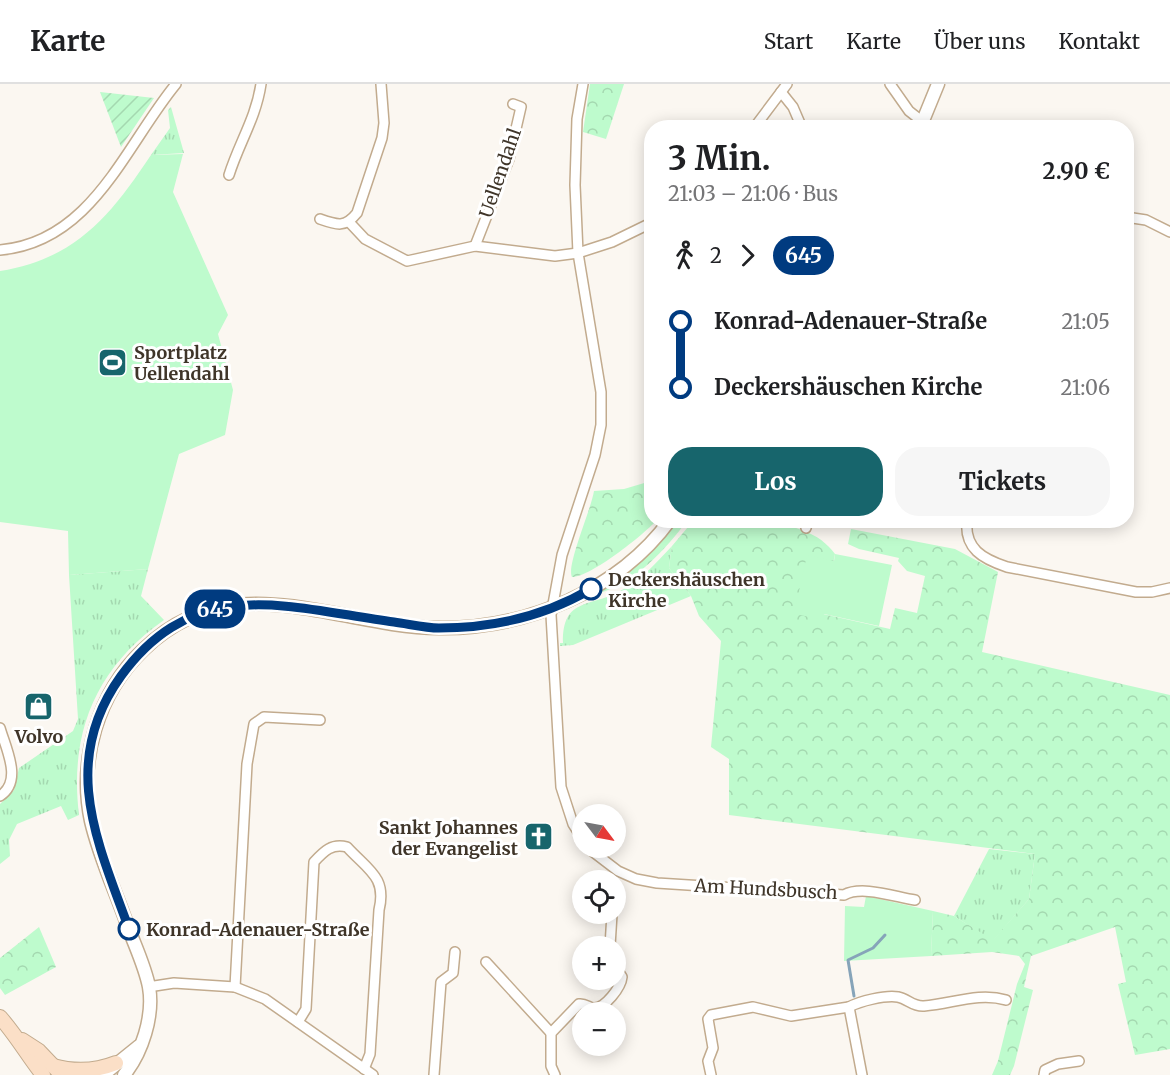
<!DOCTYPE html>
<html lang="de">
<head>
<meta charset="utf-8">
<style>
  :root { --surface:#fff; --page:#f6f6f6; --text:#202124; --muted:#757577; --line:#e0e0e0; --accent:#17656c }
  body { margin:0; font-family:Merriweather,serif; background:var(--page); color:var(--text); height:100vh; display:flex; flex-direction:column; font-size:22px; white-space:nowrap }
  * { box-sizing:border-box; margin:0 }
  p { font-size:20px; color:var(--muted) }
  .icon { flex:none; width:33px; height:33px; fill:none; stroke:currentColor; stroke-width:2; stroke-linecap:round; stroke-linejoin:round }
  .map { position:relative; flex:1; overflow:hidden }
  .side { position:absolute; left:644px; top:36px; width:490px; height:408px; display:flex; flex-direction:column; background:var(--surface); border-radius:24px; box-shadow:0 3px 15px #0003 }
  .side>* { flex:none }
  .badge { padding:0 12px; border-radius:20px; font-size:21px; line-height:39px }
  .needle { width:39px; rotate:122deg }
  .fabs { position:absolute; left:572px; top:720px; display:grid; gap:12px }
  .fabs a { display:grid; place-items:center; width:54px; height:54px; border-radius:50%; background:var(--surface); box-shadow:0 3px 15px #0003; font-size:30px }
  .map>.badge { position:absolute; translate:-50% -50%; box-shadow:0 0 0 3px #fff }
  .legs { display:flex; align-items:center; gap:9px; height:66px; padding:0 24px; font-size:20px }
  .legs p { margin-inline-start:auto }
  .summary { display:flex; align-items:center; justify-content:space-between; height:102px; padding:0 24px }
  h1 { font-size:33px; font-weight:700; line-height:45px }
  .cta { display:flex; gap:12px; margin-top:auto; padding:12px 24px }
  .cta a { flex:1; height:69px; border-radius:24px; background:var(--accent); color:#fff; font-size:24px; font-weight:700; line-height:69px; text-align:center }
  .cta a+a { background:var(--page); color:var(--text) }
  ul { padding:0 24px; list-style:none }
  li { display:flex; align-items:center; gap:21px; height:66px; font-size:22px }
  li i { display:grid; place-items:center; width:9px; height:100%; margin:0 8px; background:currentColor }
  li i::after { content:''; width:15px; height:15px; margin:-8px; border:4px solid; border-radius:50%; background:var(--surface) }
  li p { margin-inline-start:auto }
  li:first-child i { background:linear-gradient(#0000 50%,currentColor 0) }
  li:last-child i { background:linear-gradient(currentColor 50%,#0000 0) }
  header { display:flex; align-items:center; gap:36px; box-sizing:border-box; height:84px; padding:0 30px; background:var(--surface); border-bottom:2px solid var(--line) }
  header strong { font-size:28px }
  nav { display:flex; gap:33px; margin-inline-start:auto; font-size:21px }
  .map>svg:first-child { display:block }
</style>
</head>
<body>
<header>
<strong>Karte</strong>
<nav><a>Start</a><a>Karte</a><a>Über uns</a><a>Kontakt</a></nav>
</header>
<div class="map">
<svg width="1170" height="991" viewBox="0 0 1170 991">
  <defs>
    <pattern id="grass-tufts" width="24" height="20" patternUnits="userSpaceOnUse" patternTransform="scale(1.5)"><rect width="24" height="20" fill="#befbcd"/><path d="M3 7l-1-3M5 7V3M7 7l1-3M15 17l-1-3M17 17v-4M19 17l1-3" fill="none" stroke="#a4d8b0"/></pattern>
    <pattern id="forest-crowns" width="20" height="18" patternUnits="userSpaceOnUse" patternTransform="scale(1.5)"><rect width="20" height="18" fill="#befbcd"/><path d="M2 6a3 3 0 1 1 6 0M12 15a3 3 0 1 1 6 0" fill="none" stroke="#a4d8b0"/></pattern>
    <pattern id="garden-furrows" width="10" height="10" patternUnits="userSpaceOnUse" patternTransform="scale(1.5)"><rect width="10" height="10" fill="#befbcd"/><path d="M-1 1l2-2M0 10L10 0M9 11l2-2" fill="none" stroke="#a4d8b0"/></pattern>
  </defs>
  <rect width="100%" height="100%" fill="#fbf7f1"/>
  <g fill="url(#grass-tufts)">
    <path d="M171,23L184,69L151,71L170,44L168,26Z"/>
    <path d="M672,462L669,484L691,512L573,561L560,562V559H563C562,512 592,524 622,506C642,495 657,478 672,462Z"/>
    <path d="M148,485L141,512L164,536C96,584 69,648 79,731L68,736L61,722L17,740L9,756L10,772L0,780V720L14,706L19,684L73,647L78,635L69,491Z"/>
    <path d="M989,765L1035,770L1029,815L993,857L954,832Z"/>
  </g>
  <g fill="url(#forest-crowns)">
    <path d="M590,0H624L606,55L583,48Z"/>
    <path d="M651,397V436L656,437C643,451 591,493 572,493C566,482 591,426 594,407L624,405Z"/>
    <path d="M678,437H687C664,467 637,497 600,509L651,467Z"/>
    <path d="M693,437C736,437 807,430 835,470L823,530L890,545L895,524L917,529L925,492L907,487L898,477L899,474L859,465L848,460L851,445L955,465L998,488L982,568L1170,611V965L1135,971L1118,900L1126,898L1115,843L1031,872L1024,903L1033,906L1014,982L1010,991H992L998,977L1017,900L1025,880L1019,872L992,868L931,872L933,827L954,832L993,856L1029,815L1035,770L729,731V675L711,663L721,557L699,532L691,512L669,484L672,462Z"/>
    <path d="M39,843L56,883L5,911L0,904V874Z"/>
  </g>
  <g fill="#befbcd">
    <path d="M183,70L173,108L228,231L218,250L233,306L225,351L179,370L148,485L69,491L68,447L0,438V187C76,175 111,131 151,71Z"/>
    <path d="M835,470L892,481L879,542L824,530L821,535L794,530L807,471L834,477Z"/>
    <path d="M866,812L933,827L931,872L844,877L845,822L864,823Z"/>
  </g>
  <path fill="url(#garden-furrows)" d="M100,8L154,14L121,63Z"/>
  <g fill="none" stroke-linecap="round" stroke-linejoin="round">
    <path stroke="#86a4b9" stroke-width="3" d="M854,912L848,876L873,864L885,851"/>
    <defs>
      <g id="minor">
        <path d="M890,0L909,27L923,38"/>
        <path d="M781,8L793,23L802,44"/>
        <path d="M754,44L787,0"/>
        <path d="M229,91C239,59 256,34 261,0"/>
        <path d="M1126,133L1146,136L1170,148"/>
        <path d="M320,135C337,141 345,144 357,129L382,54L384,39L381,0"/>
        <path d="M350,139L365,155L407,177L475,162L555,172L578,169L612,158L651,139"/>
        <path d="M475,162L509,75L521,23L513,20"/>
        <path d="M0,166C92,158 125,62 176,0"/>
        <path d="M967,436C964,465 983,475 1007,483L1136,508H1152L1170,504"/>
        <path d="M806,444L808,436"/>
        <path d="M0,644C6,665 23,697 0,712"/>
        <path d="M582,754L573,740L561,703L551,531L562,471L595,371L601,341V308L578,169L575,101L577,35L583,0"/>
        <path d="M588,764L618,787L636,795L657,799L844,811C862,801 895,813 915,816"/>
        <path d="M610,862L612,830"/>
        <path d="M486,878L551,949"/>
        <path d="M148,903L174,899L235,903L265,915L373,991"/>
        <path d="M235,903L247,680L254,640L264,633L320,636"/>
        <path d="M298,938L306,925L314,778C324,767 332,759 347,763C368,786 387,793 379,826L370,970L364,985"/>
        <path d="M434,991L441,898L453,889L455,868"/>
        <path d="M555,991L551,982V949L579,920C585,919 588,923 593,924C605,925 621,903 622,893L615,882"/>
        <path d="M711,991L708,977L713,964L708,935L711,931L753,923L791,932L849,923"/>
        <path d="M862,991L849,923C860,917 885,911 898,913C908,915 913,923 924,922C952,920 978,908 1006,916"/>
        <path d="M1044,991L1045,986L1058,980L1079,977"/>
      </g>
      <g id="tertiary">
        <path d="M920,44L938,0"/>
        <path d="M103,991L139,962"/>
        <path d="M124,991C142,969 154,932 149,903C145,882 134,860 127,840C115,806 99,772 91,737C78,676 98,609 143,566C233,478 335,543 439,544C526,545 618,507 670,436"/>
      </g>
      <g id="secondary">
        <path d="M0,933C16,951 28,972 43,991"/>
        <path d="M22,956L39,967L59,988"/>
        <path d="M53,982C75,988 96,987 116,979"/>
      </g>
    </defs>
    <use href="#minor" stroke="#c2ab8e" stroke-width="12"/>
    <use href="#tertiary" stroke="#c2ab8e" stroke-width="15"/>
    <use href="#secondary" stroke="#c2ab8e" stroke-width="16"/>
    <use href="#minor" stroke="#fff" stroke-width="9"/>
    <use href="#tertiary" stroke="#fff" stroke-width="12"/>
    <use href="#secondary" stroke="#fbdfc7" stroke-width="14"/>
  </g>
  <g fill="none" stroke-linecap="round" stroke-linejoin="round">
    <defs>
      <path id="line-1" d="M129,845C97,757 59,678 121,592C196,489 289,524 394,538C409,540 425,544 439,544C492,544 545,532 591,505"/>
    </defs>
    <use href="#line-1" stroke="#fff" stroke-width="14"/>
    <use href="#line-1" stroke="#003b80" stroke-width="9"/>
  </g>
  <defs>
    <symbol id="stadium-square" viewBox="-11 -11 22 22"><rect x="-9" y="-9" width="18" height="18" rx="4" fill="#17656c" stroke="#fff"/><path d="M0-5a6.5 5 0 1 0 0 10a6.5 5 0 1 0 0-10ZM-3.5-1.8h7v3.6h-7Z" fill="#fff"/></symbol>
    <symbol id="shop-square" viewBox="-11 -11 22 22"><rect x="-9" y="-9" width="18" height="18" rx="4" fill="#17656c" stroke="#fff"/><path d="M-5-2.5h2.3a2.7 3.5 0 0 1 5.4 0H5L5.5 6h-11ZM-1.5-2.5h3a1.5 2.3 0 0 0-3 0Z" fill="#fff"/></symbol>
    <symbol id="church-square" viewBox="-11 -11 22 22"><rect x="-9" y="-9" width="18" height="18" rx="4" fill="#17656c" stroke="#fff"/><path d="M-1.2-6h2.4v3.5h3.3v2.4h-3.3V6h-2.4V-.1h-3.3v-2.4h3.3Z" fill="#fff"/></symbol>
  </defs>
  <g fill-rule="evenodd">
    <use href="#stadium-square" x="96" y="262" width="33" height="33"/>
    <use href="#shop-square" x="22" y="606" width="33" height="33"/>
    <use href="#church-square" x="522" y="736" width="33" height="33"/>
  </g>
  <g fill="#fff" stroke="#003b80" stroke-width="3">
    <circle cx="591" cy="505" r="10"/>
    <circle cx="129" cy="845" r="10"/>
  </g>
  <g text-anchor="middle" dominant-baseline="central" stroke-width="6" stroke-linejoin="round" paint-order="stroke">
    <g font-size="18" fill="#3f3529" stroke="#fff">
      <text transform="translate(500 89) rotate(-71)">Uellendahl</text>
      <text transform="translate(766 805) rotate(3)">Am Hundsbusch</text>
    </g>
    <g font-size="18" font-weight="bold" fill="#3f3529" stroke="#fff" text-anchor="start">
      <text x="134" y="268">Sportplatz<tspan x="134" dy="21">Uellendahl</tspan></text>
      <text x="39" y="652" text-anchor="middle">Volvo</text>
      <text x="518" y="743" text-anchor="end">Sankt Johannes<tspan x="518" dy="21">der Evangelist</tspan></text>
    </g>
    <g font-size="18" font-weight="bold" fill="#3f3529" stroke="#fff" text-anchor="start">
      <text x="608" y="495">Deckershäuschen<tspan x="608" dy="21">Kirche</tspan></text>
      <text x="146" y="845">Konrad-Adenauer-Straße</text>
    </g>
  </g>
</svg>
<div class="fabs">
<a><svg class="needle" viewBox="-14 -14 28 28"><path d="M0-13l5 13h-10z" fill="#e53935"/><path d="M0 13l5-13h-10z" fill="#757577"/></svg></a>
<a><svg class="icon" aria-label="locate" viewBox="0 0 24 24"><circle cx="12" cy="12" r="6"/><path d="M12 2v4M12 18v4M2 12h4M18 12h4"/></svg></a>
<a>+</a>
<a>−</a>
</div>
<b class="badge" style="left:215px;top:525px;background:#003b80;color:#fff">645</b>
<section class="side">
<div class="summary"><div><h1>3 Min.</h1><p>21:03 – 21:06 · Bus</p></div><b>2.90 €</b></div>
<div class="legs"><svg class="icon" aria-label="walk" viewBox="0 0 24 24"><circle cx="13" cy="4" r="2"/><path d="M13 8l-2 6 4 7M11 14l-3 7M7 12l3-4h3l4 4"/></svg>2<svg class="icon" aria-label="forward" viewBox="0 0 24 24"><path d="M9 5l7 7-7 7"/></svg><b class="badge" style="background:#003b80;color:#fff">645</b></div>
<ul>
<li><i style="color:#003b80"></i><b>Konrad-Adenauer-Straße</b><p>21:05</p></li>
<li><i style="color:#003b80"></i><b>Deckershäuschen Kirche</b><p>21:06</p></li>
</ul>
<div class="cta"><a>Los</a><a>Tickets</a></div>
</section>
</div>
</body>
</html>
